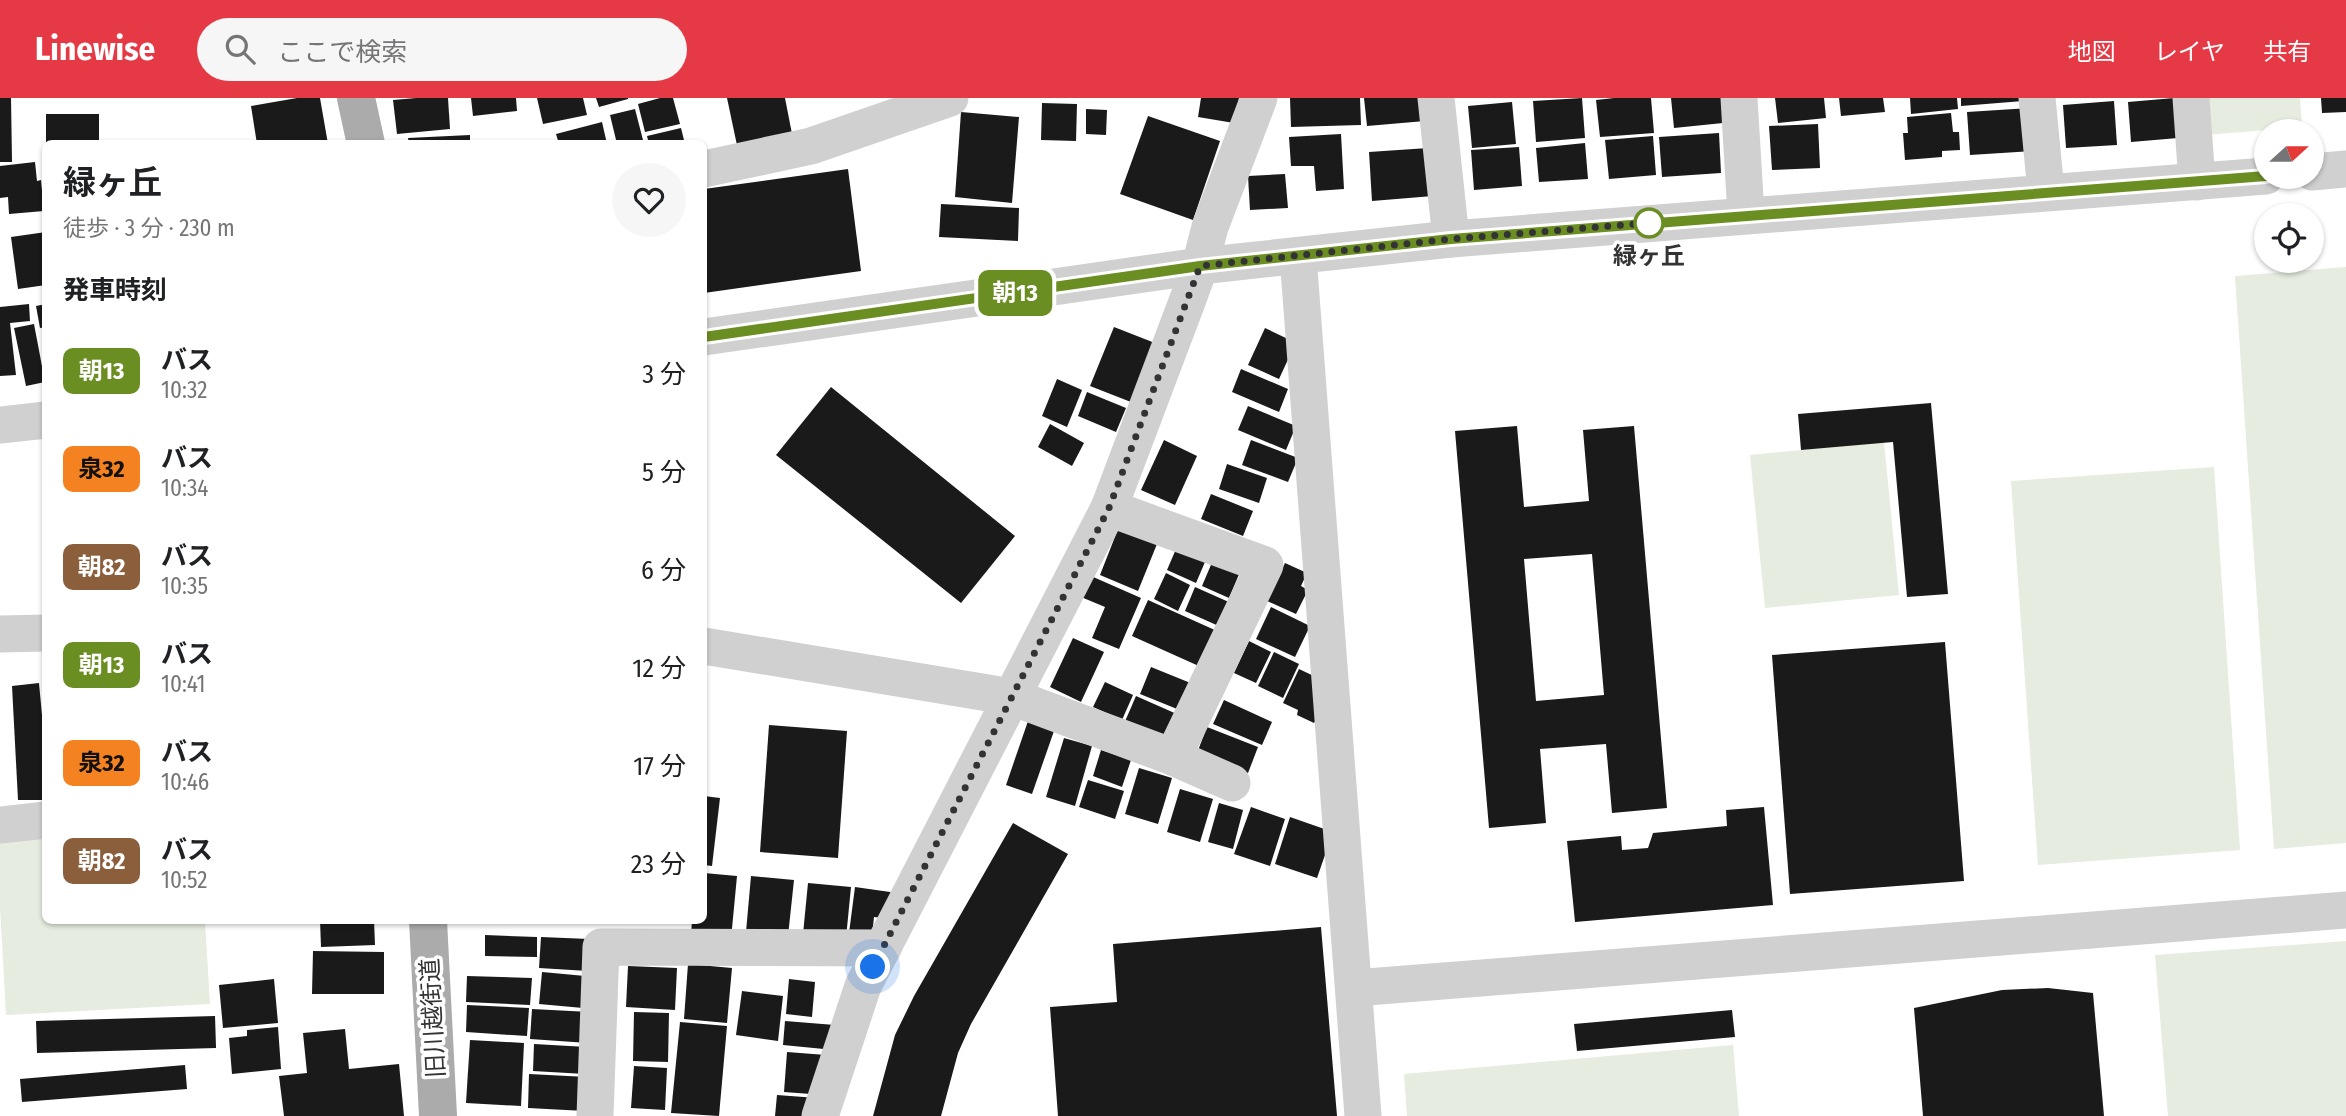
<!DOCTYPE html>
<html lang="ja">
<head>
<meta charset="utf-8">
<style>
  :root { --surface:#fff; --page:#f6f6f6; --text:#202124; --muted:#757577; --accent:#e63946 }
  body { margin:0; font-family:"Fira Sans Condensed","Noto Sans JP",sans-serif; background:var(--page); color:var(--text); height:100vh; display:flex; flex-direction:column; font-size:26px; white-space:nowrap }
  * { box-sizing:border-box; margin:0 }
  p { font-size:23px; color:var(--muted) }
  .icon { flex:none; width:38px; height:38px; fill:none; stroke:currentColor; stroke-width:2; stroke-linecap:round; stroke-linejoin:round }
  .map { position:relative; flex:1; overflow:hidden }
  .drawer { position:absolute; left:42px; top:42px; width:665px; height:784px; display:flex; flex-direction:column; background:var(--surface); border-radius:10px; box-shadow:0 2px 5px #0004 }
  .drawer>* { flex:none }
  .badge { padding:0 14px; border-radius:10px; font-size:24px; line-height:46px }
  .needle { width:46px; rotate:69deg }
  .controls { position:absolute; left:2254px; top:21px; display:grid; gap:14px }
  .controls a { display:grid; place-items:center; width:70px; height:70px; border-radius:50%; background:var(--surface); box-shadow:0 2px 5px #0004; font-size:35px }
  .you { position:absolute; width:35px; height:35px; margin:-18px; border:5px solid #fff; border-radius:50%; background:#1a73e8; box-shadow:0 0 0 10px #1a73e833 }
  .map>.badge { position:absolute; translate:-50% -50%; box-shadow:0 0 0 4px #fff }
  h2 { padding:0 21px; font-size:26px; line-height:63px }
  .round { display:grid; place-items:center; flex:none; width:74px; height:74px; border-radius:37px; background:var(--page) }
  .summary { display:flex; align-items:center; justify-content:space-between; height:119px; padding:0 21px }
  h1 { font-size:33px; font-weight:700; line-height:52px }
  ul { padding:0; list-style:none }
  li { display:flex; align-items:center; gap:21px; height:98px; padding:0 21px }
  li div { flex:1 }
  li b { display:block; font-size:26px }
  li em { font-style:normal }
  li .badge { min-width:77px; font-weight:700; text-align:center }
  header { display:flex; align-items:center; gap:42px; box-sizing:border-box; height:98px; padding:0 35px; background:var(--accent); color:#fff }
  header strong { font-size:33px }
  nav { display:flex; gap:38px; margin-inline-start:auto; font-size:24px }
  .search { width:490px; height:63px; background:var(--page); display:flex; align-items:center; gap:18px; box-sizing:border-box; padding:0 24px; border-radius:38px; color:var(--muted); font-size:26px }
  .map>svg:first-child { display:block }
</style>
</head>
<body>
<header>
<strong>Linewise</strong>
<div class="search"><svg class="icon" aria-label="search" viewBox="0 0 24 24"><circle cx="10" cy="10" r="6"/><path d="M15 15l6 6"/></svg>ここで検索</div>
<nav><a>地図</a><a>レイヤ</a><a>共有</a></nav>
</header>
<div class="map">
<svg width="2346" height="1018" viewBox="0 0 2346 1018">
  <rect width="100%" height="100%" fill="#fff"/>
  <g fill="#e6ecdf">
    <path d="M2203,0H2300L2302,29L2205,37Z"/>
    <path d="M2346,169V745L2274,751L2235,178Z"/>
    <path d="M1884,344L1899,497L1765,510L1750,357Z"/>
    <path d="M2214,369L2240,752L2038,767L2011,383Z"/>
    <path d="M45,731L46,822L205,823L210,906L6,917L0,809V734Z"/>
    <path d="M2346,843V1018H2168L2155,857Z"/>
    <path d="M1733,947L1739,1018H1407L1404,976Z"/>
  </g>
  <g fill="#1a1a1a" fill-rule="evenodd">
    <path d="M0,0H11L12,64H0Z"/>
    <path d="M297,0H320L328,46H257L251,8Z"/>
    <path d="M416,0H448L450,31L397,36L393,2Z"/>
    <path d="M471,0H516L517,13L473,18Z"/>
    <path d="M537,0H583L587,17L543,26Z"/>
    <path d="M596,0H628V1L599,9Z"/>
    <path d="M660,0H673L680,26L645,34L638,6Z"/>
    <path d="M727,0H785L793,41L738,52Z"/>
    <path d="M1201,0H1239L1234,25L1198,19Z"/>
    <path d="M1290,0H1360L1361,27L1291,29Z"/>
    <path d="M1364,0H1423L1425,23L1367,28Z"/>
    <path d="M1582,0L1585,40L1536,44L1533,3Z"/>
    <path d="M1614,0H1651L1654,35L1600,39L1596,2Z"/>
    <path d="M1671,0H1721L1723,25L1674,30Z"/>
    <path d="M1775,0H1824L1826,20L1778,25Z"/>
    <path d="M1839,0H1883L1885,14L1841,18Z"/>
    <path d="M1910,0H1957L1958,11L1911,16Z"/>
    <path d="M1961,0H2023V3L1961,8Z"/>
    <path d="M2174,0L2178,40L2131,44L2128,4Z"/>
    <path d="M2321,0H2346V14L2322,15Z"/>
    <path d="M2114,3L2117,47L2066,50L2063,7Z"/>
    <path d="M1512,4L1516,46L1472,50L1468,8Z"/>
    <path d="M1042,5L1077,6L1076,43L1041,42Z"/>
    <path d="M2030,10L2033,53L1970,57L1967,14Z"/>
    <path d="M635,11L644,46H617L610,17Z"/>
    <path d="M1086,11L1107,12L1106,37L1086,36Z"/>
    <path d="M961,14L1019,19L1012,105L955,99Z"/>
    <path d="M1951,15L1953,34H1959L1960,52L1942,53V59L1905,62L1903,35H1908L1907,19Z"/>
    <rect x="46" y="16" width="53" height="30"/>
    <path d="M1148,18L1220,43L1193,122L1120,96Z"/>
    <path d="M602,24L607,46H559L556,36Z"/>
    <path d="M1818,26L1820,70L1772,72L1769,28Z"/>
    <path d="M681,30L685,46H649L647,38Z"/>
    <path d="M1719,35L1721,75L1662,79L1659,39Z"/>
    <path d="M1341,36L1344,91L1316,93L1314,68H1291L1289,39Z"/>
    <path d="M470,37V46H409L408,40Z"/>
    <path d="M1653,38L1656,77L1609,81L1605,42Z"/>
    <path d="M1585,45L1588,81L1539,84L1536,50Z"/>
    <path d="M1519,49L1522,88L1474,92L1471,52Z"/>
    <path d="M1428,50L1433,98L1372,103L1369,54Z"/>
    <path d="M35,64L37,83L41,82L44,113L9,116L8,99L0,100V68Z"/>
    <path d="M848,71L861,173L704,195V91Z"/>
    <path d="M1285,76L1288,110L1250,112L1248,78Z"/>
    <path d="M941,106L1019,110L1018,143L939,139Z"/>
    <path d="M46,134V187L18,191L11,139Z"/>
    <path d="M29,206L30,223L10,225L16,277L0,278V209Z"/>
    <path d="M46,206V229L40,230L36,208Z"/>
    <path d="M34,226L45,284L26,288L14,230Z"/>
    <path d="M1114,229L1160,247L1136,306L1090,288Z"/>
    <path d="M1265,230L1288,241L1291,255L1279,281L1248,267Z"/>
    <path d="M1241,271L1288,291L1279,314L1232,294Z"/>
    <path d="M1057,281L1082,292L1067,329L1042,318Z"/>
    <path d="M831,289L1015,438L961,505L776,357Z"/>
    <path d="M1087,294L1126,310L1116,334L1078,318Z"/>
    <path d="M1931,305L1948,496L1907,499L1893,344L1801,352L1798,316Z"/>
    <path d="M1248,308L1296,328L1286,352L1238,332Z"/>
    <path d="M1050,326L1084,345L1072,368L1038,349Z"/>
    <path d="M1517,328L1524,409L1589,403L1583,332L1634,328L1667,710L1612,715L1606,646L1540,651L1546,725L1489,730L1455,333ZM1592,456L1604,597L1536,603L1524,461Z"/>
    <path d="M1164,342L1197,358L1175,407L1141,392Z"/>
    <path d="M1251,342L1298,360L1288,384L1242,367Z"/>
    <path d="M1227,366L1267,380L1259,405L1219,391Z"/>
    <path d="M1211,396L1253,413L1243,438L1201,421Z"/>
    <path d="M1120,426L1159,441L1138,493L1100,477Z"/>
    <path d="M1176,451L1205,464L1196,485L1167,472Z"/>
    <path d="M1213,462L1240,474L1229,500L1202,488Z"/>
    <path d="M1285,465L1307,475L1301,488L1308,492L1296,516L1267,503Z"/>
    <path d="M1166,475L1190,487L1178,513L1154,501Z"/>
    <path d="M1091,478L1141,500L1119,551L1092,540L1105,509L1081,499Z"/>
    <path d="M1195,489L1231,505L1221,529L1185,513Z"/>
    <path d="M1148,502L1217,533L1201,569L1132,538Z"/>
    <path d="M1271,509L1310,528L1295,559L1256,541Z"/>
    <path d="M1073,540L1104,554L1081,604L1050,589Z"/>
    <path d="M1249,543L1271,554L1256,585L1234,575Z"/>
    <path d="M1945,544L1964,783L1790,796L1772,557Z"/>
    <path d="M1274,554L1299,566L1283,600L1258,588Z"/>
    <path d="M1151,569L1193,586L1182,613L1140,596Z"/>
    <path d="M1299,571L1318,580L1320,616L1314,625L1297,617L1298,612L1283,605Z"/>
    <path d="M1105,584L1133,597L1122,622L1093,609Z"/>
    <path d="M39,585L46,660V702H18L12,588Z"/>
    <path d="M1136,598L1179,617L1166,647L1123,628Z"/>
    <path d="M1224,602L1272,624L1262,647L1213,626Z"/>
    <path d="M1028,623L1054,633L1032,696L1006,687Z"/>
    <path d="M769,627L847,633L838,760L760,754Z"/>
    <path d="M1207,629L1258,649L1248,675L1197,655Z"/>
    <path d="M1064,640L1092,648L1075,708L1046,699Z"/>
    <path d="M1101,652L1131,662L1122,689L1093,678Z"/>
    <path d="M1139,670L1172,680L1158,726L1125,716Z"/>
    <path d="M1088,682L1124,693L1115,721L1079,709Z"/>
    <path d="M1180,691L1213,701L1200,744L1167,734Z"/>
    <path d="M704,698L720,700L712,768L704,767Z"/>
    <path d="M1219,705L1243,712L1233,751L1208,744Z"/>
    <path d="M1251,709L1285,721L1270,768L1234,756Z"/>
    <path d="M1764,709L1773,807L1575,824L1567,743L1621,738L1622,752L1648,750L1653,735L1727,728L1726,712Z"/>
    <path d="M1290,719L1333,734L1317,780L1275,766Z"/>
    <path d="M1013,725L1068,756L971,926L958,955L941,1018H873L895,937L914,898Z"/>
    <path d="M704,775L737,778L731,841L691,837L692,822H704Z"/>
    <path d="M751,778L794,782L788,838L746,834Z"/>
    <path d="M808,785L851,789L846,840L803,836Z"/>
    <path d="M855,789L897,795L883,820L874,819L872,838L849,835Z"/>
    <path d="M320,822H374L375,847L321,849Z"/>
    <path d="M1321,829L1337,1018H1058L1050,909L1117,904L1113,846Z"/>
    <path d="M485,837L537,839V859L485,858Z"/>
    <path d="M541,839L589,841L588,873L539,870Z"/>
    <path d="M313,853L384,854V896H312Z"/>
    <path d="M688,866L732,870L727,925L684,921Z"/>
    <path d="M628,868L677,870L675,912L626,909Z"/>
    <path d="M542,874L596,879L594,911L539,906Z"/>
    <path d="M467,878L532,880L530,907L466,904Z"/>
    <path d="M274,881L278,925L223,930L219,887Z"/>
    <path d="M789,881L815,884L812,919L786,916Z"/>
    <path d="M2048,890L2093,895L2104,1018H1923L1914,910L2002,892Z"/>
    <path d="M742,893L783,898L778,943L736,937Z"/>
    <path d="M467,907L529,910L527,938L466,934Z"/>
    <path d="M532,911L590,914L588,945L530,941Z"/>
    <path d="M1732,912L1735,939L1577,953L1574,926Z"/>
    <path d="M634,914L669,915L668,964L633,963Z"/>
    <path d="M215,918L216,950L37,955L36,923Z"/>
    <path d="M785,923L835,927L834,952L783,947Z"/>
    <path d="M680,924L727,928L719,1018L671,1015Z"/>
    <path d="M278,929L281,971L232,976L229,940L247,938V932Z"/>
    <path d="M345,931L349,971L399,966L404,1018H284L279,978L307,975L303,935Z"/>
    <path d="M470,942L524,945L521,1008L466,1005Z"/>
    <path d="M534,946L587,949L585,976L533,973Z"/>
    <path d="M787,954L826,957L824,997L784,994Z"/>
    <path d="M185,967L187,991L22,1004L20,981Z"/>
    <path d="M634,968L667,970L665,1012L631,1010Z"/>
    <path d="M529,976L587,979L585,1013L528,1010Z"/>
    <path d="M777,997L817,1000L816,1018H775Z"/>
  </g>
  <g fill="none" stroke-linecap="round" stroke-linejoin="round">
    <g stroke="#d0d0d0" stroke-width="37">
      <path d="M1436,0L1451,141"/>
      <path d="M1739,0L1746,117"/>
      <path d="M2037,0L2046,94"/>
      <path d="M2191,0L2197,84"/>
      <path d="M704,71L811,48L950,0"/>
      <path d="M2312,74L2346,71"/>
      <path d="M1298,158L1363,1018"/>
      <path d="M704,239L1200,168L1451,141L2266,78"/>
      <path d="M0,327L46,322"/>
      <path d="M1109,410L1265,467L1173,659"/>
      <path d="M0,536L46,535"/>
      <path d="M704,548L1012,599L1173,659L1232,685"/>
      <path d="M0,727L46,722"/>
      <path d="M1354,890L2346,812"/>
      <path d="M595,1018L601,849L883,850"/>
      <path d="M820,1018L863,888L1109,410L1188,201L1200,168L1210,129L1259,0"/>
    </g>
    <g stroke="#ababab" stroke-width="38">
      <path d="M356,0L366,46"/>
      <path d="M428,822L438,1018"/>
    </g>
  </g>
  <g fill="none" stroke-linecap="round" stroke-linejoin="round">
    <defs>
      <path id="line" d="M704,239L1200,168L1451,141L2266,78"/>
    </defs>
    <use href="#line" stroke="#fff" stroke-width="16"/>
    <use href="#line" stroke="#6b8e23" stroke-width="10"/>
    <path stroke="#333" stroke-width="7" stroke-dasharray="0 12.6" d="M873,869L1109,410L1200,168L1451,141L1649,125"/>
  </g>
  <circle fill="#fff" stroke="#6b8e23" stroke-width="3.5" cx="1649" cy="125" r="14"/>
  <g text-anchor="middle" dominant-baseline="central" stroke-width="7" stroke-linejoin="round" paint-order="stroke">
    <g font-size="24" font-weight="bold" fill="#333" stroke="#fff">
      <text x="1649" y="158">緑ヶ丘</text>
    </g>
    <g font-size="24" fill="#333" stroke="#fff">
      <text transform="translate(433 920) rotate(-93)">旧川越街道</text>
    </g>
  </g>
</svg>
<div class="controls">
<a><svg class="needle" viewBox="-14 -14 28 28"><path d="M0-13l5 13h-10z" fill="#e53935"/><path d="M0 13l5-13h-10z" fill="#757577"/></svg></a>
<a><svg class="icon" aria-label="locate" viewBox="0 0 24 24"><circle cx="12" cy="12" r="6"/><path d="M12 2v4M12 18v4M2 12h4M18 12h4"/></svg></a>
</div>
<div class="you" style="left:873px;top:869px"></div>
<b class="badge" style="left:1015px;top:195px;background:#6b8e23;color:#fff">朝13</b>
<section class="drawer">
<div class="summary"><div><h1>緑ヶ丘</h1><p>徒歩 · 3 分 · 230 m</p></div><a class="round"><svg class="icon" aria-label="heart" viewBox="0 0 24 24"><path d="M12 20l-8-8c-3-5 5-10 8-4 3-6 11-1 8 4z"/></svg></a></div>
<h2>発車時刻</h2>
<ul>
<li><span class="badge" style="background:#6b8e23;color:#fff">朝13</span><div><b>バス</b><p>10:32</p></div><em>3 分</em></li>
<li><span class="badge" style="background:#f58220;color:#111">泉32</span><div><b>バス</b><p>10:34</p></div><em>5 分</em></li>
<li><span class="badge" style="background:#8b5e3c;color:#fff">朝82</span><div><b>バス</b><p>10:35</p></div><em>6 分</em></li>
<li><span class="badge" style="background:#6b8e23;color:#fff">朝13</span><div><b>バス</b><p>10:41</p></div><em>12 分</em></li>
<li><span class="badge" style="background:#f58220;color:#111">泉32</span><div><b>バス</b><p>10:46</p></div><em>17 分</em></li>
<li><span class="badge" style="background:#8b5e3c;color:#fff">朝82</span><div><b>バス</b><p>10:52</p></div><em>23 分</em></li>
</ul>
</section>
</div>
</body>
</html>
